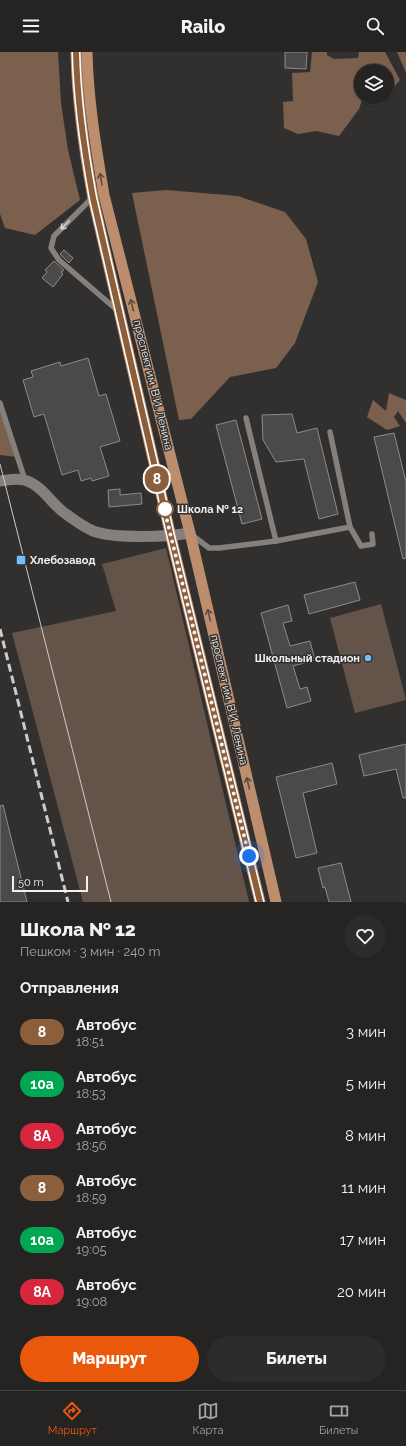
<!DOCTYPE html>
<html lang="ru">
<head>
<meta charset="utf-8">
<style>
  :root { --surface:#262423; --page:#2e2c2b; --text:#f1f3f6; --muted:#a4a4a6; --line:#424141; --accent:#ea580c }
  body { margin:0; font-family:Raleway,sans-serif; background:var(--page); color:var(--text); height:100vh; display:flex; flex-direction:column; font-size:15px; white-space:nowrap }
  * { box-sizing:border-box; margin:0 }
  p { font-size:13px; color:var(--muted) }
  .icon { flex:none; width:22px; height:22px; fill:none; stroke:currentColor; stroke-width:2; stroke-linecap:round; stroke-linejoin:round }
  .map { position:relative; height:850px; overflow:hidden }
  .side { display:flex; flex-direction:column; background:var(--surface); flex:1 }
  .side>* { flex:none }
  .badge { padding:0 8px; border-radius:13px; font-size:14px; line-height:26px }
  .buttons { position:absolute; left:354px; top:12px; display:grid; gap:8px }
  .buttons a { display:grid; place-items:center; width:40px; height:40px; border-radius:50%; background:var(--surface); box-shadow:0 1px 3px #0004,0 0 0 1px var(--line); font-size:20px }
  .scale { position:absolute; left:12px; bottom:10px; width:76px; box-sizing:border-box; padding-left:4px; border:2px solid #f2f1f0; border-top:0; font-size:11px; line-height:14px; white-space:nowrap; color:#f2f1f0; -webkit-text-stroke:3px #32302f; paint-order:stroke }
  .you { position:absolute; width:20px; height:20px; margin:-10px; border:3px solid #fff; border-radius:50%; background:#1a73e8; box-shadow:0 0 0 6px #1a73e833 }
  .map>.badge { position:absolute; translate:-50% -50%; box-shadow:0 0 0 2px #fff }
  h2 { padding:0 20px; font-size:15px; line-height:36px }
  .round { display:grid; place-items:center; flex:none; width:42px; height:42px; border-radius:21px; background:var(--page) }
  .summary { display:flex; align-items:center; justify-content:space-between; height:68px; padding:0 20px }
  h1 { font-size:19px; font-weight:800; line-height:30px }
  .cta { display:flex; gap:8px; margin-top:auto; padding:8px 20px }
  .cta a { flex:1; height:46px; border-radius:24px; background:var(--accent); color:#fff; font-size:16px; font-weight:800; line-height:46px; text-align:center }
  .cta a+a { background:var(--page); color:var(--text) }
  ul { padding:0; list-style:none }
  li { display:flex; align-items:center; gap:12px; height:52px; padding:0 20px }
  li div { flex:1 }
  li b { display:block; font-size:15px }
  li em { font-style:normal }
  li .badge { min-width:44px; font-weight:700; text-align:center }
  header { display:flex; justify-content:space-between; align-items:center; height:52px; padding:0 20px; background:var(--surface); font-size:18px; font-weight:800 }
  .menu { display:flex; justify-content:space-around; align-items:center; height:56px; border-top:1px solid var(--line); background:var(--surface); font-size:11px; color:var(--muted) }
  .menu a { display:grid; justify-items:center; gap:2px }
  .menu .current { color:var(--accent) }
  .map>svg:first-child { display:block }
</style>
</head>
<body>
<header><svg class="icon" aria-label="menu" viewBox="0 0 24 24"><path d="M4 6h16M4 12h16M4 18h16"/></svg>Railo<svg class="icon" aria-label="search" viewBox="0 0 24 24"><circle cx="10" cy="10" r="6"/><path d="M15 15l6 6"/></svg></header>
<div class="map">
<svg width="406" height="850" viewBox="0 0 406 850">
  <rect width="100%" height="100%" fill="#32302f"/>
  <g fill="#645348">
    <path d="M166,496L249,850H83L12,581L116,559L102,512Z"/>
    <path d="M381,552L406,648L355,661L330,566Z"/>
  </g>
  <g fill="#7b604e">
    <path d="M0,0H58L61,51L68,98L80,148L35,183L5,176L0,162Z"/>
    <path d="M312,0H327V3L334,7L358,6L359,0H385L400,28L388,42L387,19H361V45H363L359,57L339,84L316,79L298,82L284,76L283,50L293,49L292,21L310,20Z"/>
    <path d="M397,0H406V21Z"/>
    <path d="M166,138L238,144L285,160L306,187L318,230L295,291L276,316L230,325L191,367L179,368L132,141Z"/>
    <path d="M389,341L406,348V371L398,359L394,365L400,374L387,378L367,365L373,348L386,359Z"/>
    <path d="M0,356L17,405L0,403Z"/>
  </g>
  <g fill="#4c4a48" stroke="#8d8a89">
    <path d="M285,0H307L306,17L285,16Z"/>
    <path d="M64,198L73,206L69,211L60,202Z"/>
    <path d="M54,209L64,218L61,220L63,222L53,235L42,226L47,220L45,218Z"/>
    <path d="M88,306L99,344L106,342L120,389L100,395L109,424L92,429L91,426L81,429L78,418L62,423L44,362L34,365L23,328L33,325L31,319L60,310L61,314Z"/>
    <path d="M292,362L297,381L317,376L338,462L319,467L304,407L276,410L263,388L262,363Z"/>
    <path d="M236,368L262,467L242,472L216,373Z"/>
    <path d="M394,381L406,430V506L403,507L374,385Z"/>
    <path d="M120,437V443L141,441L142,452L109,455L108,438Z"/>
    <path d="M355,530L360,548L309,562L304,543Z"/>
    <path d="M288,553L292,569L283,571L290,594L310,589L315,608L293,614L300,637L307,635L311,649L287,656L261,561Z"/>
    <path d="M406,692V746H403L396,717L364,724L359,703Z"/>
    <path d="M332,711L337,732L303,741L317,801L296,806L276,725Z"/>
    <path d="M3,753L27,850H0V754Z"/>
    <path d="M341,811L351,850H329L325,835L323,836L318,816Z"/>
  </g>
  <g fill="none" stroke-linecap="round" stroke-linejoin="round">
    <g stroke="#83807e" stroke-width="5.5">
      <path d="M92,146L54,184L51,196L59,208L117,258"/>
      <path d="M0,351L25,428"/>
      <path d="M246,366L276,489"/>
      <path d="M350,475L361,494L373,492L372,482"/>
      <path d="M192,483L209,496H219L276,489L350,475L330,380"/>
    </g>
    <path stroke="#83807e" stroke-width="11" d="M0,429C8,428 16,426 24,428C40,432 50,449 62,459C71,466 82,474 93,479C115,487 167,485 190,481"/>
    <g stroke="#bc8e6d" stroke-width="11">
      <path d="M76,0C77,49 84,98 93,146L171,485L260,850"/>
      <path d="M87,0C88,48 96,96 104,143L190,481L276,850"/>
    </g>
    <path stroke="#cdcccb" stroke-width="1" d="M0,412L111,850"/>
    <path stroke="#cdcccb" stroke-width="3" stroke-dasharray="8 4" stroke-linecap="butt" d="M0,577L68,850"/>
  </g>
  <defs><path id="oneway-shaft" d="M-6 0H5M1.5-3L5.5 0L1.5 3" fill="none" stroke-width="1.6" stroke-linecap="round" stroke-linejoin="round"/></defs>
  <g stroke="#5b4c42">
    <use href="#oneway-shaft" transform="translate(101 127) rotate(-100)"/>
    <use href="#oneway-shaft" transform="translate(132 253) rotate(-104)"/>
    <use href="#oneway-shaft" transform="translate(209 563) rotate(-103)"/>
    <use href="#oneway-shaft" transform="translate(248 731) rotate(-103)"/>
  </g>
  <use stroke="#d6d5d4" href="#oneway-shaft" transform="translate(65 173) rotate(135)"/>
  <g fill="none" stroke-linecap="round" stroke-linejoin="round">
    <defs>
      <path id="line" d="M76,0C77,49 84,97 93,146L171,485L260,850"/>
    </defs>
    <use href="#line" stroke="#fff" stroke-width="9"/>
    <use href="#line" stroke="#8b5e3c" stroke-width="6"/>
    <path stroke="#f2f1f0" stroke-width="4" stroke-dasharray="0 7.2" d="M165,457L164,456L249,804"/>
  </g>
  <circle fill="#fff" stroke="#8b5e3c" stroke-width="2" cx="165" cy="457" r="8"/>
  <g fill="#6dc2f3" stroke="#32302f" stroke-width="1.5">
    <rect x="16" y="503" width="10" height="10" rx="2"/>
    <circle cx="368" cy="606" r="4"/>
  </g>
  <g text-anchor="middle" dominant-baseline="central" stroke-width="3" stroke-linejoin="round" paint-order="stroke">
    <g font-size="11" fill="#f2f1f0" stroke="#32302f">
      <text transform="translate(153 333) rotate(76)">проспект им. В.И. Ленина</text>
      <text transform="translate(229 648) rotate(77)">проспект им. В.И. Ленина</text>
    </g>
    <g font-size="11" font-weight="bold" fill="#f2f1f0" stroke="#32302f" text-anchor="start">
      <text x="177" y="457">Школа № 12</text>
    </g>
    <g font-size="11" font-weight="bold" fill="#f2f1f0" stroke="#32302f" text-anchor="start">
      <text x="30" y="508">Хлебозавод</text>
      <text x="360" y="606" text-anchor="end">Школьный стадион</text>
    </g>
  </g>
</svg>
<div class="buttons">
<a><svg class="icon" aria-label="layers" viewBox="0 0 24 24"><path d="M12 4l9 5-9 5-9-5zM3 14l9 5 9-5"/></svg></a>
</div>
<div class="scale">50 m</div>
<div class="you" style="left:249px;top:804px"></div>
<b class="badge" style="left:157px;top:427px;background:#8b5e3c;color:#fff">8</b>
</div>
<section class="side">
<div class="summary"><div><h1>Школа № 12</h1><p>Пешком · 3 мин · 240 m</p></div><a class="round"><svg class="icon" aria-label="heart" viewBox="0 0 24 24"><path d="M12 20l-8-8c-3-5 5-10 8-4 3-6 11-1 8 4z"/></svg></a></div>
<h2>Отправления</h2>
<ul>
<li><span class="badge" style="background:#8b5e3c;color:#fff">8</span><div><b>Автобус</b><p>18:51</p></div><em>3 мин</em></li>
<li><span class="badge" style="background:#00a651;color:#fff">10а</span><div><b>Автобус</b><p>18:53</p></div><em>5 мин</em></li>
<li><span class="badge" style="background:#d7263d;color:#fff">8А</span><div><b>Автобус</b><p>18:56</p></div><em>8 мин</em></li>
<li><span class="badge" style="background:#8b5e3c;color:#fff">8</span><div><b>Автобус</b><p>18:59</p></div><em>11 мин</em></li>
<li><span class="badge" style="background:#00a651;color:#fff">10а</span><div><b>Автобус</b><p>19:05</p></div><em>17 мин</em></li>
<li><span class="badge" style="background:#d7263d;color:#fff">8А</span><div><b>Автобус</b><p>19:08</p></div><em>20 мин</em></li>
</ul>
<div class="cta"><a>Маршрут</a><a>Билеты</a></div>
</section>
<nav class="menu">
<a class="current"><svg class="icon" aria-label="directions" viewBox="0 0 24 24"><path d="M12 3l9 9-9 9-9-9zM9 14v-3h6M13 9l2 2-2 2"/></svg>Маршрут</a>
<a><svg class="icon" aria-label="map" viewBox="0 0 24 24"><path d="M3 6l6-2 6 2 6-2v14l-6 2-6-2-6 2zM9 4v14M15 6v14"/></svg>Карта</a>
<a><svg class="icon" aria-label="tickets" viewBox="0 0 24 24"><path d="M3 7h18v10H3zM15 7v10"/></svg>Билеты</a>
</nav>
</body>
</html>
